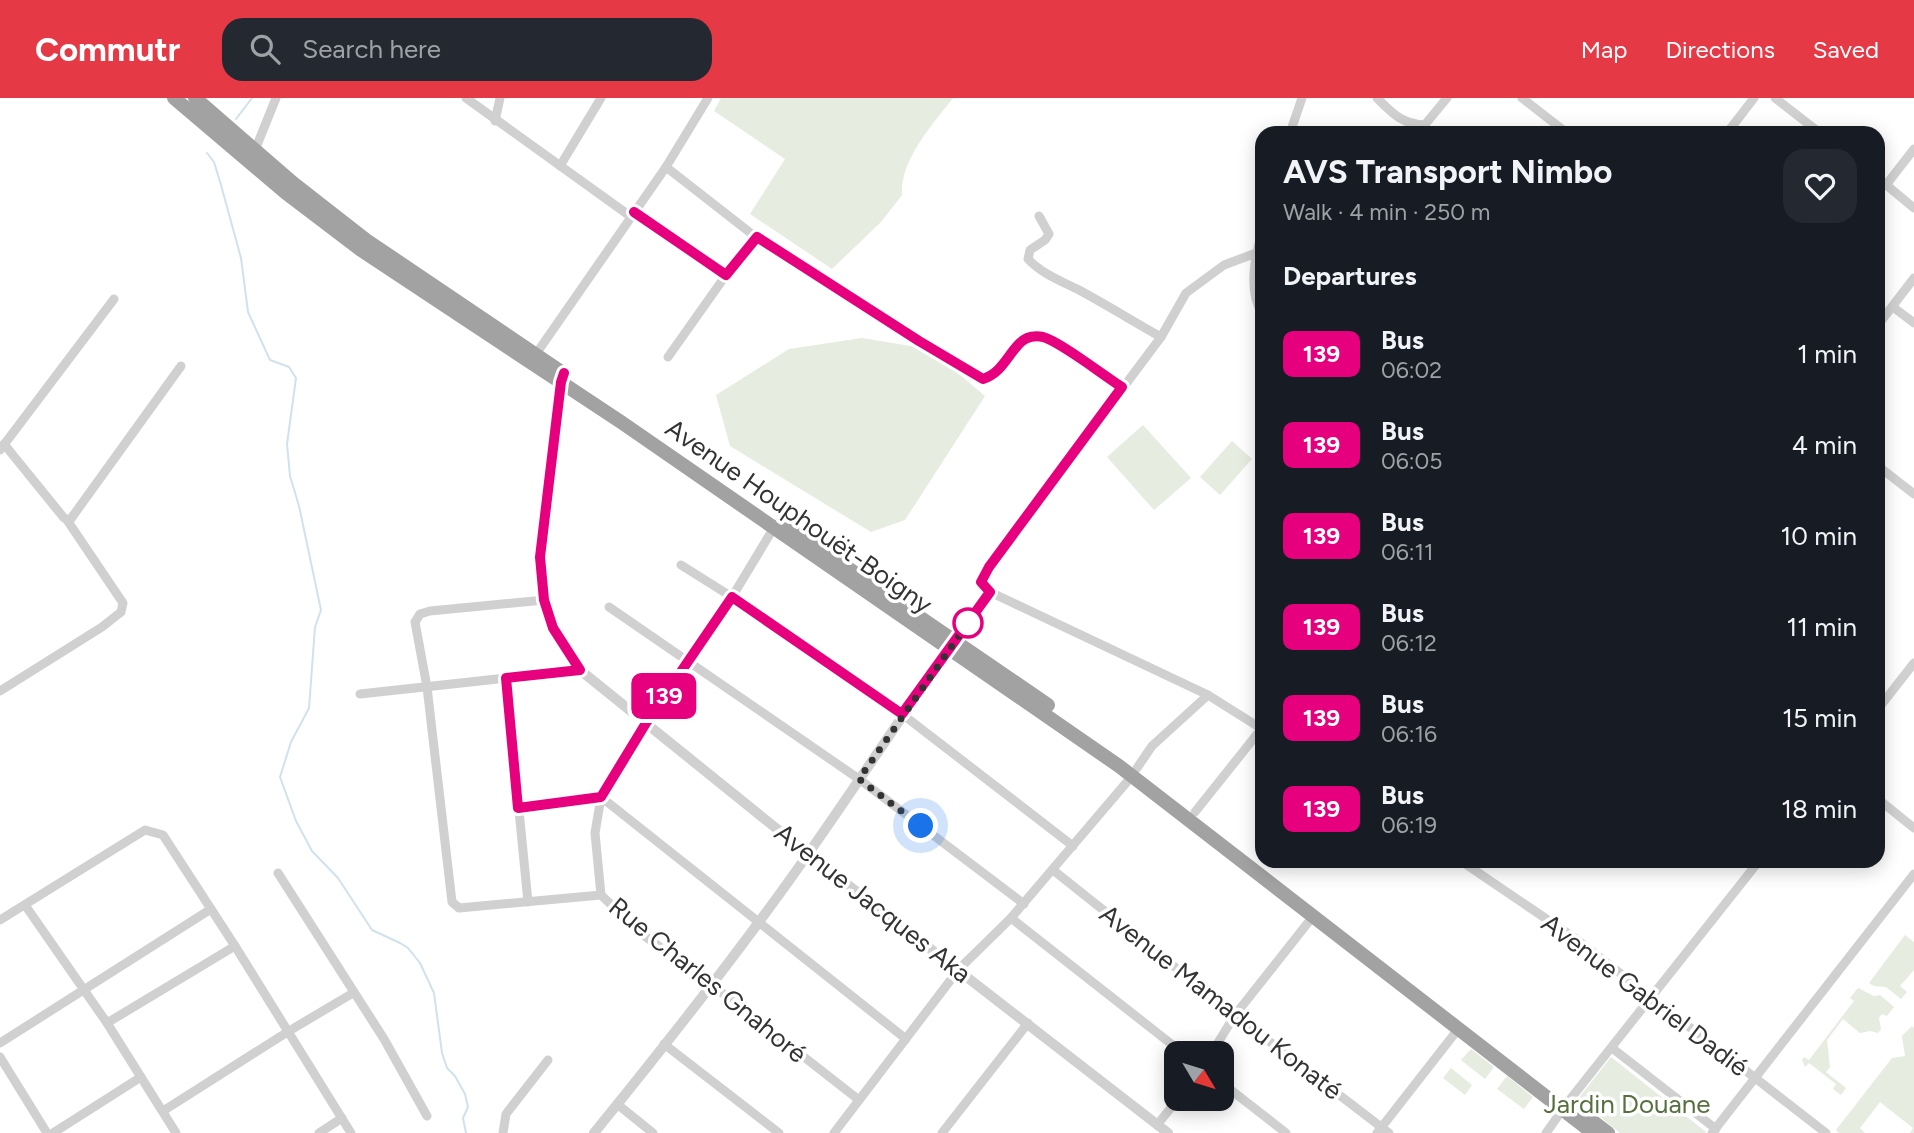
<!DOCTYPE html>
<html lang="en">
<head>
<meta charset="utf-8">
<style>
  :root { --surface:#171b24; --page:#242831; --text:#f1f3f6; --muted:#9ea1a6; --accent:#e63946 }
  body { margin:0; font-family:Figtree,sans-serif; background:var(--page); color:var(--text); height:100vh; display:flex; flex-direction:column; font-size:26px; white-space:nowrap }
  * { box-sizing:border-box; margin:0 }
  p { font-size:23px; color:var(--muted) }
  .icon { flex:none; width:38px; height:38px; fill:none; stroke:currentColor; stroke-width:2; stroke-linecap:round; stroke-linejoin:round }
  .map { position:relative; flex:1; overflow:hidden }
  .drawer { position:absolute; left:1255px; top:28px; width:630px; height:742px; display:flex; flex-direction:column; background:var(--surface); border-radius:21px; box-shadow:0 4px 18px #0003 }
  .drawer>* { flex:none }
  .badge { padding:0 14px; border-radius:10px; font-size:24px; line-height:46px }
  .needle { width:46px; rotate:128deg }
  .buttons { position:absolute; left:1164px; top:943px; display:grid; gap:14px }
  .buttons a { display:grid; place-items:center; width:70px; height:70px; border-radius:14px; background:var(--surface); box-shadow:0 4px 18px #0003; font-size:35px }
  .you { position:absolute; width:35px; height:35px; margin:-18px; border:5px solid #fff; border-radius:50%; background:#1a73e8; box-shadow:0 0 0 10px #1a73e833 }
  .map>.badge { position:absolute; translate:-50% -50%; box-shadow:0 0 0 4px #fff }
  h2 { padding:0 28px; font-size:26px; line-height:63px }
  .round { display:grid; place-items:center; flex:none; width:74px; height:74px; border-radius:21px; background:var(--page) }
  .summary { display:flex; align-items:center; justify-content:space-between; height:119px; padding:0 28px }
  h1 { font-size:33px; font-weight:700; line-height:52px }
  ul { padding:0; list-style:none }
  li { display:flex; align-items:center; gap:21px; height:91px; padding:0 28px }
  li div { flex:1 }
  li b { display:block; font-size:26px }
  li em { font-style:normal }
  li .badge { min-width:77px; font-weight:700; text-align:center }
  header { display:flex; align-items:center; gap:42px; box-sizing:border-box; height:98px; padding:0 35px; background:var(--accent); color:#fff }
  header strong { font-size:33px }
  nav { display:flex; gap:38px; margin-inline-start:auto; font-size:24px }
  .search { width:490px; height:63px; background:var(--page); display:flex; align-items:center; gap:18px; box-sizing:border-box; padding:0 24px; border-radius:21px; color:var(--muted); font-size:26px }
  .map>svg:first-child { display:block }
</style>
</head>
<body>
<header>
<strong>Commutr</strong>
<div class="search"><svg class="icon" aria-label="search" viewBox="0 0 24 24"><circle cx="10" cy="10" r="6"/><path d="M15 15l6 6"/></svg>Search here</div>
<nav><a>Map</a><a>Directions</a><a>Saved</a></nav>
</header>
<div class="map">
<svg width="1914" height="1035" viewBox="0 0 1914 1035">
  <rect width="100%" height="100%" fill="#fff"/>
  <g fill="#e6ecdf">
    <path d="M721,0H953C932,27 900,62 902,97L881,124L832,171L750,116L785,61L714,13Z"/>
    <path d="M862,240L929,251L985,298L905,422L871,434L730,348L716,297L789,251Z"/>
    <path d="M1143,327L1191,380L1154,412L1107,359Z"/>
    <path d="M1232,343L1252,361L1220,397L1200,379Z"/>
    <path d="M1905,837L1914,844V872L1900,888L1907,894L1901,901L1886,889L1874,888L1869,885Z"/>
    <path d="M1858,890L1874,898L1880,897L1894,909L1887,918L1882,916L1879,920L1881,931L1878,935L1870,933L1860,935L1843,921L1827,942L1830,969L1826,974L1846,990L1841,997L1833,991L1836,986L1809,965L1805,969L1802,962L1804,959L1809,962L1854,903L1850,900Z"/>
    <path d="M1912,928L1914,930V1035H1910L1913,1030L1880,1004L1860,1030L1865,1035H1839L1836,1032L1892,960L1905,958L1902,938Z"/>
    <path d="M1471,951L1494,969L1485,981L1461,962Z"/>
    <path d="M1611,959L1706,1034L1705,1035H1620L1578,1001Z"/>
    <path d="M1451,970L1472,987L1465,997L1443,980Z"/>
    <path d="M1507,978L1533,999L1524,1011L1497,991Z"/>
  </g>
  <g fill="none" stroke-linecap="round" stroke-linejoin="round">
    <g stroke="#cfe2ee" stroke-width="2">
      <path d="M236,21L252,0"/>
      <path d="M207,55L214,64L221,87L241,160L248,214L270,262L289,269L296,280L287,346L290,378L299,408L321,512L315,529L309,610L291,644L280,679L296,723L312,753L338,780L372,832L400,845L408,850L420,865L434,895L442,955L447,970L455,978L465,996L468,1009L463,1020L466,1035"/>
    </g>
    <g stroke="#d0d0d0" stroke-width="9">
      <path d="M466,0L630,118"/>
      <path d="M1377,0C1392,15 1402,26 1424,27"/>
      <path d="M1522,0L1567,35"/>
      <path d="M1775,0L1820,35"/>
      <path d="M495,23L500,0"/>
      <path d="M1290,35L1302,0"/>
      <path d="M1418,35L1447,0"/>
      <path d="M1727,35L1754,0"/>
      <path d="M255,52L276,0"/>
      <path d="M560,68L601,0"/>
      <path d="M666,69L757,140L919,243L983,281C1000,275 1006,260 1018,247C1024,240 1033,237 1043,239C1061,244 1104,278 1123,289"/>
      <path d="M1878,80L1914,110"/>
      <path d="M1886,87L1914,51"/>
      <path d="M634,114L726,177"/>
      <path d="M1039,118L1049,136L1045,142L1030,152L1028,161C1042,176 1061,183 1079,192C1107,207 1134,224 1161,239"/>
      <path d="M1262,135C1255,158 1248,193 1262,215"/>
      <path d="M1256,155L1224,167L1186,195L1161,239L989,469L981,484L990,494L1208,597L1262,631"/>
      <path d="M1893,209L1914,225"/>
      <path d="M1878,227L1914,180"/>
      <path d="M536,256L666,69L708,0"/>
      <path d="M668,259L726,177L757,140"/>
      <path d="M4,346L64,420L70,422L181,268"/>
      <path d="M0,352L114,201"/>
      <path d="M1878,368L1914,396"/>
      <path d="M773,431L732,499L646,624L601,699L595,735L601,797L642,836L712,887L859,1002"/>
      <path d="M681,467L732,499L902,616L1073,748"/>
      <path d="M544,502L430,513L420,516L415,524L427,589L452,804L459,810L601,797"/>
      <path d="M609,509L859,681L1024,806"/>
      <path d="M955,543L990,494"/>
      <path d="M506,580L528,804"/>
      <path d="M0,593L102,529L121,514L123,505L67,422"/>
      <path d="M360,596L580,572"/>
      <path d="M1878,611L1914,565"/>
      <path d="M1137,670L1152,648L1208,597"/>
      <path d="M1878,701L1914,730"/>
      <path d="M518,710L601,699L906,941"/>
      <path d="M1195,714L1262,630"/>
      <path d="M1461,763L1576,841L1826,1035"/>
      <path d="M1053,772L1235,917L1389,1035"/>
      <path d="M278,775L384,941L427,1018"/>
      <path d="M25,807L107,925L176,1035"/>
      <path d="M1011,820L1184,956"/>
      <path d="M0,822L145,732L163,737L235,848L351,1035"/>
      <path d="M107,925L235,848"/>
      <path d="M0,945L211,811"/>
      <path d="M664,946L779,1035"/>
      <path d="M1612,950L1716,1031"/>
      <path d="M1211,956L1235,917L1314,817"/>
      <path d="M0,959L47,1035"/>
      <path d="M1222,985L1286,1035"/>
      <path d="M1568,1004L1759,763"/>
      <path d="M617,1006L653,1035"/>
      <path d="M163,1013L289,933L353,895"/>
      <path d="M1157,1027L1178,1001"/>
      <path d="M53,1035L141,979"/>
      <path d="M319,1035L342,1020"/>
      <path d="M503,1035L506,1016L548,962"/>
      <path d="M834,1035L959,871L1011,820L1132,678"/>
      <path d="M942,1035L1028,925"/>
      <path d="M1377,1035L1459,930"/>
      <path d="M1546,1035L1563,1011"/>
      <path d="M1712,1035L1914,776"/>
    </g>
    <g stroke="#d0d0d0" stroke-width="10">
      <path d="M562,281L540,459L544,502L553,530L580,572L808,756L1168,1035"/>
      <path d="M594,1035C668,944 741,852 808,756C857,686 904,615 953,545"/>
    </g>
    <g stroke="#a2a2a2" stroke-width="14">
      <path d="M174,0L286,95L361,152L621,324L1119,668L1593,1035"/>
      <path d="M195,0L293,85L366,142L560,273"/>
      <path d="M782,425L1048,607"/>
      <path d="M1587,1019L1608,1035"/>
    </g>
  </g>
  <g fill="none" stroke-linecap="round" stroke-linejoin="round">
    <defs>
      <path id="line" d="M564,275L561,284L540,459L544,502L553,530L580,572L506,580L518,710L601,699L646,625L732,499L902,616L990,494L981,484L989,469L1122,289C1104,278 1061,244 1043,239C1033,237 1024,240 1018,247C1006,260 1001,275 983,281L919,243L757,139L726,177L634,114"/>
    </defs>
    <use href="#line" stroke="#fff" stroke-width="16"/>
    <use href="#line" stroke="#e6007e" stroke-width="10"/>
    <path stroke="#333" stroke-width="7" stroke-dasharray="0 12.6" d="M921,728L859,681L968,525"/>
  </g>
  <circle fill="#fff" stroke="#e6007e" stroke-width="3.5" cx="968" cy="525" r="14"/>
  <g text-anchor="middle" dominant-baseline="central" stroke-width="7" stroke-linejoin="round" paint-order="stroke">
    <g font-size="26" fill="#333" stroke="#fff">
      <text transform="translate(799 418) rotate(35)">Avenue Houphouët-Boigny</text>
      <text transform="translate(873 805) rotate(38)">Avenue Jacques Aka</text>
      <text transform="translate(708 882) rotate(39)">Rue Charles Gnahoré</text>
      <text transform="translate(1645 897) rotate(37)">Avenue Gabriel Dadié</text>
      <text transform="translate(1221 904) rotate(38)">Avenue Mamadou Konaté</text>
    </g>
    <g font-size="26" fill="#56703f" stroke="#fff">
      <text x="1627" y="1006">Jardin Douane</text>
    </g>
  </g>
</svg>
<div class="buttons">
<a><svg class="needle" viewBox="-14 -14 28 28"><path d="M0-13l5 13h-10z" fill="#e53935"/><path d="M0 13l5-13h-10z" fill="#9ea1a6"/></svg></a>
</div>
<div class="you" style="left:921px;top:728px"></div>
<b class="badge" style="left:664px;top:598px;background:#e6007e;color:#fff">139</b>
<section class="drawer">
<div class="summary"><div><h1>AVS Transport Nimbo</h1><p>Walk · 4 min · 250 m</p></div><a class="round"><svg class="icon" aria-label="heart" viewBox="0 0 24 24"><path d="M12 20l-8-8c-3-5 5-10 8-4 3-6 11-1 8 4z"/></svg></a></div>
<h2>Departures</h2>
<ul>
<li><span class="badge" style="background:#e6007e;color:#fff">139</span><div><b>Bus</b><p>06:02</p></div><em>1 min</em></li>
<li><span class="badge" style="background:#e6007e;color:#fff">139</span><div><b>Bus</b><p>06:05</p></div><em>4 min</em></li>
<li><span class="badge" style="background:#e6007e;color:#fff">139</span><div><b>Bus</b><p>06:11</p></div><em>10 min</em></li>
<li><span class="badge" style="background:#e6007e;color:#fff">139</span><div><b>Bus</b><p>06:12</p></div><em>11 min</em></li>
<li><span class="badge" style="background:#e6007e;color:#fff">139</span><div><b>Bus</b><p>06:16</p></div><em>15 min</em></li>
<li><span class="badge" style="background:#e6007e;color:#fff">139</span><div><b>Bus</b><p>06:19</p></div><em>18 min</em></li>
</ul>
</section>
</div>
</body>
</html>
